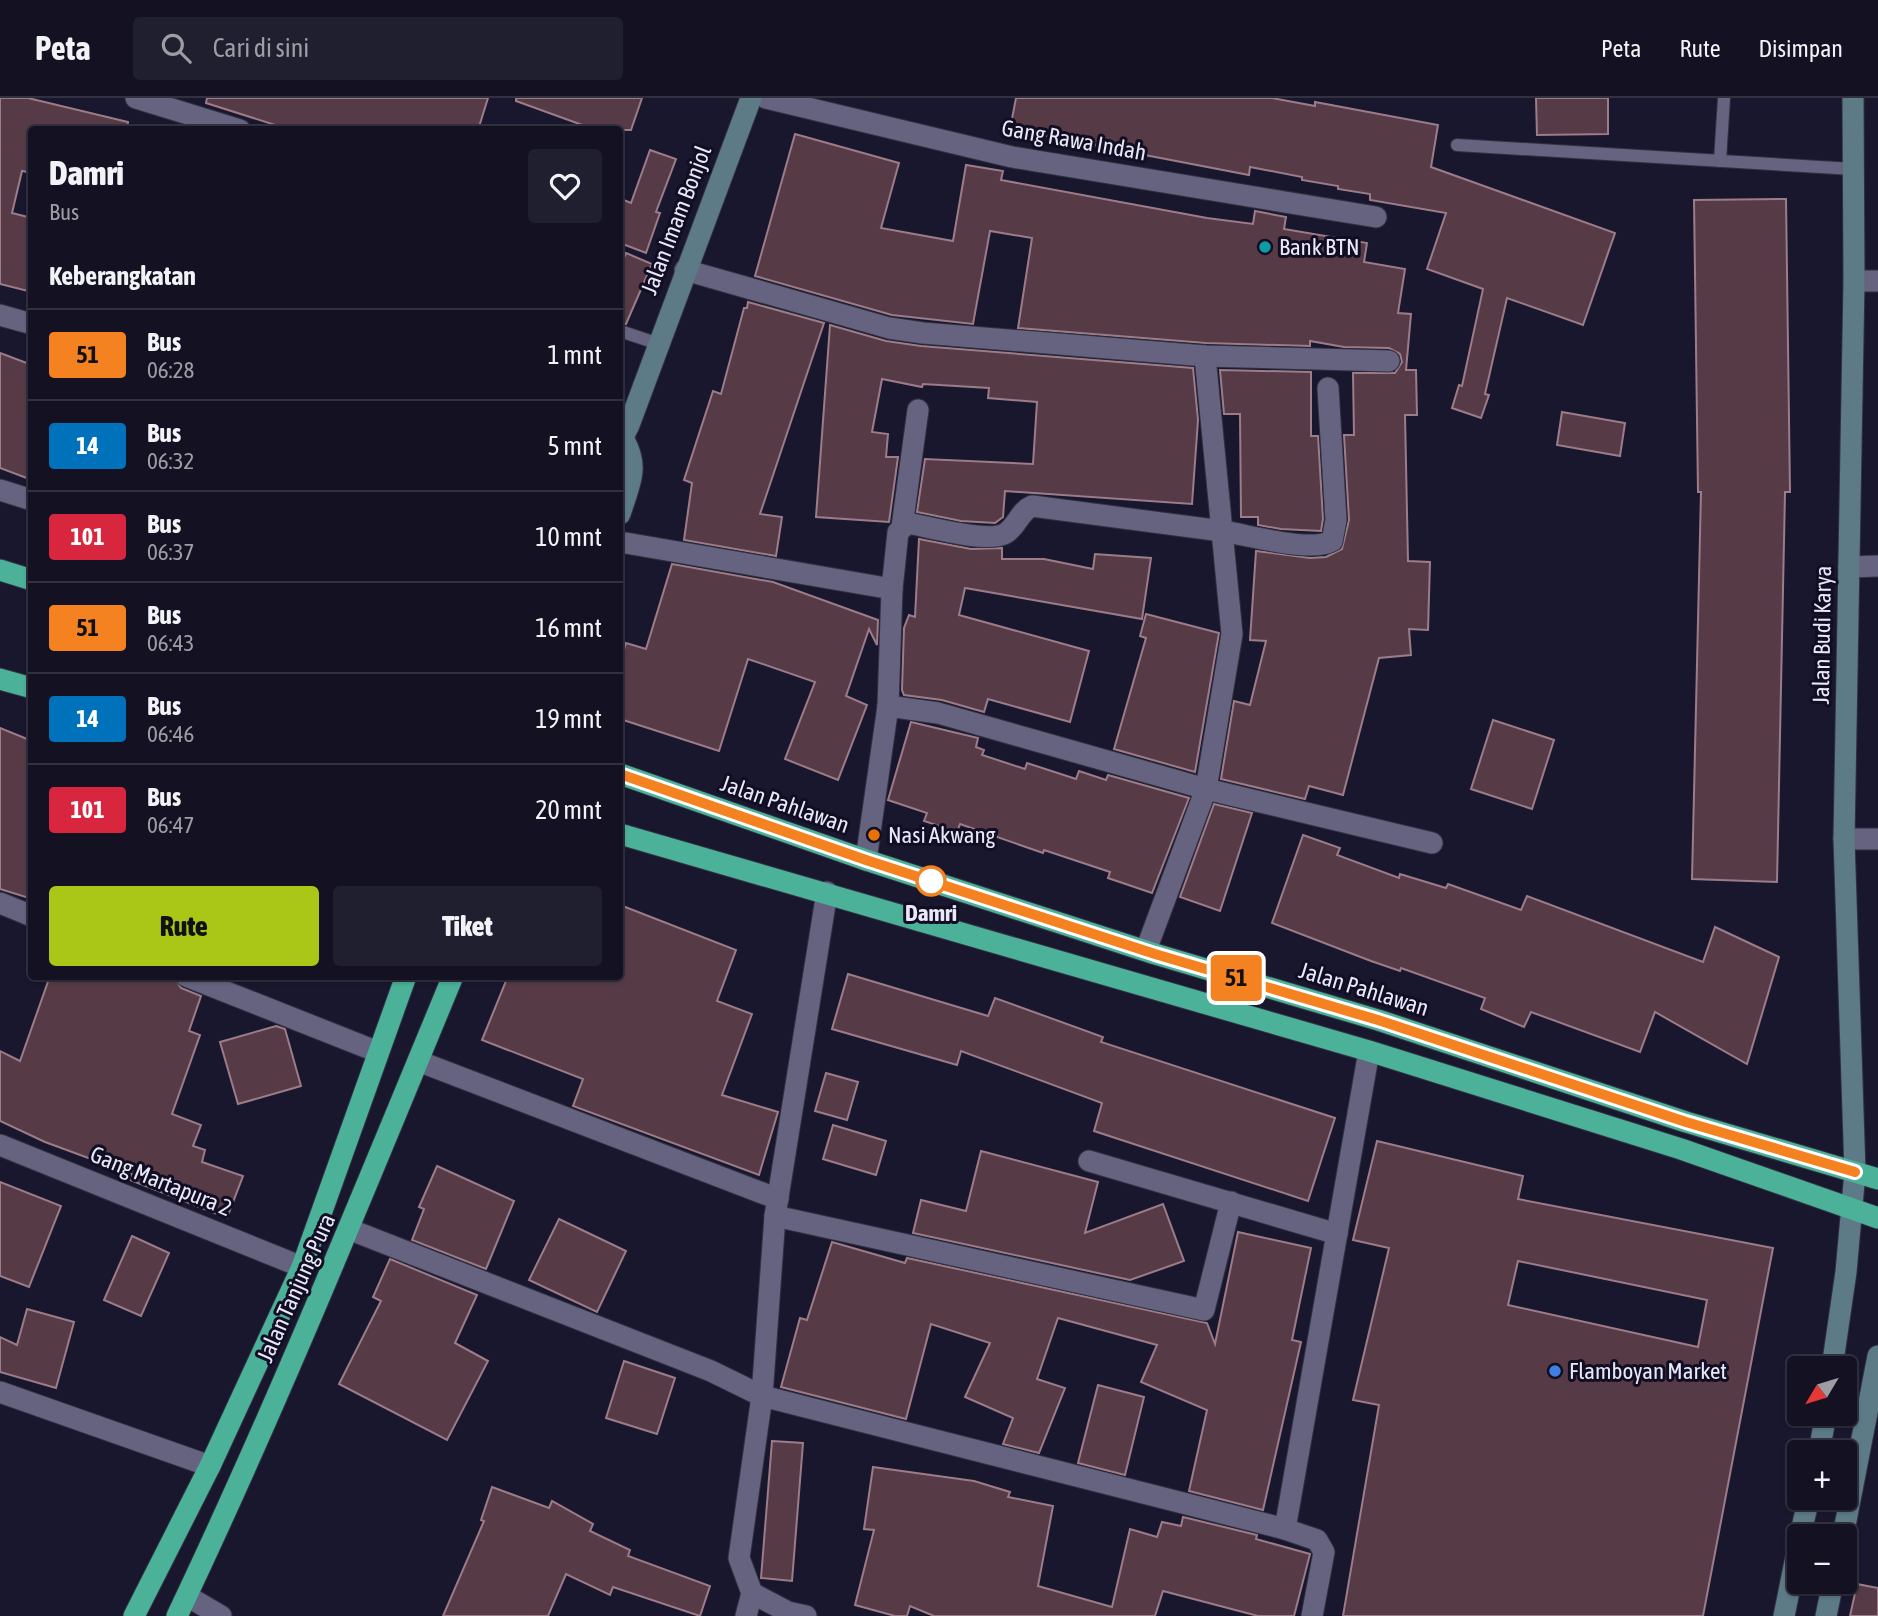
<!DOCTYPE html>
<html lang="id">
<head>
<meta charset="utf-8">
<style>
  :root { --surface:#131122; --page:#201f2f; --text:#f1f3f6; --muted:#9d9da5; --line:#323140; --accent:#aac718 }
  body { margin:0; font-family:"Asap Condensed",sans-serif; background:var(--page); color:var(--text); height:100vh; display:flex; flex-direction:column; font-size:26px; white-space:nowrap }
  * { box-sizing:border-box; margin:0 }
  p { font-size:23px; color:var(--muted) }
  .icon { flex:none; width:38px; height:38px; fill:none; stroke:currentColor; stroke-width:2; stroke-linecap:round; stroke-linejoin:round }
  .map { position:relative; flex:1; overflow:hidden }
  .panel { position:absolute; left:28px; top:28px; width:595px; height:854px; display:flex; flex-direction:column; background:var(--surface); border-radius:7px; box-shadow:0 2px 5px #0004,0 0 0 2px var(--line) }
  .panel>* { flex:none }
  .badge { padding:0 14px; border-radius:5px; font-size:24px; line-height:46px }
  .needle { width:46px; rotate:232deg }
  .tools { position:absolute; left:1787px; top:1258px; display:grid; gap:14px }
  .tools a { display:grid; place-items:center; width:70px; height:70px; border-radius:7px; background:var(--surface); box-shadow:0 2px 5px #0004,0 0 0 2px var(--line); font-size:35px }
  .map>.badge { position:absolute; translate:-50% -50%; box-shadow:0 0 0 4px #fff }
  h2 { padding:0 21px; font-size:26px; line-height:63px }
  .round { display:grid; place-items:center; flex:none; width:74px; height:74px; border-radius:7px; background:var(--page) }
  .headline { display:flex; align-items:center; justify-content:space-between; height:119px; padding:0 21px }
  h1 { font-size:33px; font-weight:800; line-height:52px }
  .button { display:flex; gap:14px; margin-top:auto; padding:14px 21px }
  .button a { flex:1; height:80px; border-radius:7px; background:var(--accent); color:#111; font-size:28px; font-weight:800; line-height:80px; text-align:center }
  .button a+a { background:var(--page); color:var(--text) }
  ul { padding:0; list-style:none }
  li { display:flex; align-items:center; gap:21px; height:91px; padding:0 21px; border-top:2px solid var(--line) }
  li div { flex:1 }
  li b { display:block; font-size:26px }
  li em { font-style:normal }
  li .badge { min-width:77px; font-weight:700; text-align:center }
  header { display:flex; align-items:center; gap:42px; box-sizing:border-box; height:98px; padding:0 35px; background:var(--surface); border-bottom:2px solid var(--line) }
  header strong { font-size:33px }
  nav { display:flex; gap:38px; margin-inline-start:auto; font-size:24px }
  .search { width:490px; height:63px; background:var(--page); display:flex; align-items:center; gap:18px; box-sizing:border-box; padding:0 24px; border-radius:7px; color:var(--muted); font-size:26px }
  .map>svg:first-child { display:block }
</style>
</head>
<body>
<header>
<strong>Peta</strong>
<div class="search"><svg class="icon" aria-label="search" viewBox="0 0 24 24"><circle cx="10" cy="10" r="6"/><path d="M15 15l6 6"/></svg>Cari di sini</div>
<nav><a>Peta</a><a>Rute</a><a>Disimpan</a></nav>
</header>
<div class="map">
<svg width="1878" height="1518" viewBox="0 0 1878 1518">
  <rect width="100%" height="100%" fill="#19172e"/>
  <g fill="#563b46" stroke="#9c7c89" stroke-width="2" fill-rule="evenodd">
    <path d="M0,0H28L128,24L127,32H32V59L28,74L22,73L12,115L32,120V194L0,186Z"/>
    <path d="M207,0H488L478,32H291L206,5Z"/>
    <path d="M516,0H642L631,32H596L516,3Z"/>
    <path d="M1016,0H1272L1315,8V4L1438,27L1431,69L1615,135L1583,227L1507,200L1485,296L1489,297L1481,320L1452,310L1459,287L1462,288L1483,191L1427,171L1446,115L1370,102V96L1338,91V88L1302,82V79L1250,69L1249,77L1010,31Z"/>
    <path d="M1536,0H1608V36L1537,37Z"/>
    <path d="M795,36L899,65L881,130L953,143L966,67L1003,73L1001,82L1207,120L1253,126L1255,113L1286,119L1284,131L1367,145L1364,164L1405,171L1398,215L1411,216L1406,272H1416L1417,317H1405L1408,463L1430,464L1428,532L1409,531L1411,557L1379,560L1343,697L1309,688L1305,701L1221,681L1234,603L1250,607L1266,543L1250,542L1256,453L1310,460L1326,459L1342,451L1349,422L1344,337H1354L1353,275H1395L1402,264L1400,256L1389,250L1344,249L1310,243V248L1206,245L1018,230L1032,140L990,133L973,226L892,217L755,178Z"/>
    <path d="M650,52L676,61L656,114L660,115L646,155L620,145V114L624,102L631,105Z"/>
    <path d="M1786,101L1790,394H1785L1777,784L1692,781L1701,394H1698L1694,102Z"/>
    <path d="M626,155L652,166L626,226L620,224V170Z"/>
    <path d="M748,204L824,225L760,416L782,419L776,458L684,442L692,385L684,382L713,293L721,296L744,210H747Z"/>
    <path d="M830,227L886,243L921,248L1193,270L1198,322L1192,406L1005,393L1003,419L995,425L961,423L917,414L925,361L1033,366L1037,304L988,300L989,290L923,286L922,289L882,281L872,334L888,336L886,359H898L889,424L816,419Z"/>
    <path d="M0,255L32,267V382L0,370Z"/>
    <path d="M1220,272L1311,274V338H1318L1323,421L1321,433L1281,431L1258,427V419H1241L1240,316H1224Z"/>
    <path d="M1562,314L1625,325L1620,358L1557,347Z"/>
    <path d="M919,441L971,451L1002,450V461H1044L1093,471L1095,456L1151,460L1142,521L965,490L959,517L1089,553L1070,624L988,601L984,614L942,602L904,597L902,592L904,530L909,517L915,519Z"/>
    <path d="M672,466L773,484L878,522L877,547L869,531L846,598L867,607L838,682L785,661L815,584L748,561L719,653L620,621V565L626,545L646,551Z"/>
    <path d="M1146,516L1219,535L1195,674L1114,651L1146,540L1140,538Z"/>
    <path d="M1493,622L1554,642L1532,711L1471,691Z"/>
    <path d="M911,624L978,640L976,649L984,652L982,657L1025,671L1027,665L1076,681L1079,673L1106,682L1108,677L1189,700L1152,795L1108,780L1110,774L1044,752L1043,755L960,726L957,734L924,723L927,715L888,702Z"/>
    <path d="M0,630L32,643V801L0,791Z"/>
    <path d="M1214,706L1252,715L1220,813L1180,799Z"/>
    <path d="M1303,737L1340,750L1337,757L1399,780L1400,776L1446,790L1448,786L1521,812L1527,798L1703,864L1715,829L1779,859L1747,966L1655,914L1640,954L1531,914L1524,929L1481,911L1485,900L1401,870L1400,873L1371,863L1272,825Z"/>
    <path d="M620,807L736,852L717,903L752,916L722,997L778,1014L759,1077L573,1008L583,981L482,942L508,878H620Z"/>
    <path d="M848,876L988,918L995,900L1103,939L1101,944L1335,1020L1308,1103L1094,1033L1102,1005L961,953L957,967L832,931Z"/>
    <path d="M50,878H173L181,890L201,898L189,933L200,937L172,1016L201,1027L193,1048L205,1052L202,1064L243,1078L227,1120L130,1082L132,1076L45,1044L0,1023V953L20,963Z"/>
    <path d="M276,928L285,931L301,988L238,1006L220,944Z"/>
    <path d="M826,975L858,984L847,1022L815,1013Z"/>
    <path d="M833,1027L886,1043L876,1077L823,1061Z"/>
    <path d="M1377,1043L1523,1078L1518,1101L1773,1150L1703,1518H1343L1379,1307L1353,1302L1389,1150L1353,1142ZM1518,1163L1707,1202L1698,1249L1508,1207Z"/>
    <path d="M981,1053L1098,1084L1085,1135L1163,1106L1184,1163L1130,1182L913,1135L921,1102L966,1113Z"/>
    <path d="M437,1068L514,1103L486,1171L412,1142L424,1111L419,1109Z"/>
    <path d="M0,1084L61,1108L29,1189L0,1178Z"/>
    <path d="M559,1121L626,1153L597,1214L529,1182Z"/>
    <path d="M1238,1134L1311,1150L1292,1242L1301,1244L1263,1412L1189,1393L1207,1312L1141,1284L1157,1247L1058,1220L1037,1281L1065,1290L1039,1355L1003,1346L1013,1320L965,1299L990,1245L931,1226L906,1321L781,1289L800,1220L807,1222L832,1144L905,1165L907,1160L1207,1225L1215,1246Z"/>
    <path d="M132,1138L169,1155L141,1218L104,1202Z"/>
    <path d="M390,1161L477,1197L455,1245L488,1263L447,1342L339,1286L381,1203L373,1199Z"/>
    <path d="M27,1211L74,1224L56,1290L0,1274V1239L17,1247Z"/>
    <path d="M624,1263L675,1280L657,1336L606,1320Z"/>
    <path d="M1098,1287L1144,1299L1125,1377L1078,1365Z"/>
    <path d="M772,1343L803,1345L792,1483L761,1480Z"/>
    <path d="M873,1369L974,1383L1010,1394L1008,1399L1053,1408L1038,1488L1112,1509L1130,1431L1157,1439L1162,1424L1181,1428L1183,1419L1257,1437L1256,1441L1310,1456L1294,1518H1258L1163,1493L1155,1518H934L910,1508L907,1518H895L855,1507L874,1432L864,1431Z"/>
    <path d="M492,1389L549,1410L552,1403L593,1426L590,1433L630,1452L628,1458L710,1488L700,1518L613,1489L610,1497L566,1476L548,1518H443L484,1423L481,1422Z"/>
    <path d="M1857,1486L1878,1490V1518H1850Z"/>
  </g>
  <g fill="none" stroke-linecap="round" stroke-linejoin="round">
    <defs>
      <g id="lane">
        <path d="M1457,47L1853,71"/>
        <path d="M1720,63L1724,0"/>
        <path d="M620,233L659,246"/>
      </g>
      <g id="street">
        <path d="M136,0L240,32"/>
        <path d="M766,0L1012,59L1376,119"/>
        <path d="M685,172L889,230L923,235L1205,258L1389,263"/>
        <path d="M1854,183H1878"/>
        <path d="M0,217L32,226"/>
        <path d="M0,392L32,402"/>
        <path d="M902,429L918,312"/>
        <path d="M620,444L892,491L898,434L908,425C929,429 989,446 1006,435C1017,428 1020,413 1032,408L1222,433L1205,258"/>
        <path d="M1849,469L1878,468"/>
        <path d="M888,608L892,491"/>
        <path d="M1844,741H1878"/>
        <path d="M866,762L888,608L938,615L1206,691L1432,745"/>
        <path d="M0,805L32,818"/>
        <path d="M1146,852L1206,691L1232,536L1222,433C1249,437 1310,455 1332,443L1336,422L1328,290"/>
        <path d="M186,878L378,954"/>
        <path d="M418,963L778,1101"/>
        <path d="M0,1047L302,1169"/>
        <path d="M1089,1063L1337,1136"/>
        <path d="M775,1118L1204,1212L1231,1104"/>
        <path d="M351,1132L711,1273L762,1298L1285,1431"/>
        <path d="M0,1294L210,1368"/>
        <path d="M187,1498L221,1518"/>
        <path d="M746,1518L752,1495"/>
        <path d="M806,1518L788,1514L752,1495L739,1460L762,1298L775,1118L827,794"/>
        <path d="M1312,1518L1324,1454L1317,1442L1285,1431L1369,953"/>
      </g>
      <g id="secondary">
        <path d="M620,345L629,327L751,0"/>
        <path d="M620,416C629,387 640,370 624,342"/>
        <path d="M1832,1270L1846,1174L1855,1074L1844,741L1854,183L1853,0"/>
        <path d="M1819,1354L1826,1316"/>
        <path d="M1800,1438L1809,1400"/>
        <path d="M1843,1438L1878,1258"/>
        <path d="M1784,1518L1799,1444"/>
        <path d="M1826,1518L1833,1484"/>
      </g>
      <g id="highway">
        <path d="M0,472L32,482"/>
        <path d="M0,581L32,590"/>
        <path d="M620,676L866,762L1155,856L1378,922L1686,1024L1878,1081"/>
        <path d="M620,736L1369,953L1681,1051L1878,1120"/>
        <path d="M134,1518L210,1368L302,1169L406,878"/>
        <path d="M177,1518C277,1308 364,1093 453,878"/>
      </g>
    </defs>
    <use href="#lane" stroke="#323142" stroke-width="14"/>
    <use href="#street" stroke="#323142" stroke-width="23"/>
    <use href="#secondary" stroke="#323142" stroke-width="23"/>
    <use href="#highway" stroke="#323142" stroke-width="23"/>
    <use href="#lane" stroke="#65637f" stroke-width="12"/>
    <use href="#street" stroke="#65637f" stroke-width="21"/>
    <use href="#secondary" stroke="#5d7a87" stroke-width="21"/>
    <use href="#highway" stroke="#4bb199" stroke-width="21"/>
  </g>
  <g fill="none" stroke-linecap="round" stroke-linejoin="round">
    <defs>
      <path id="line" d="M620,676L866,762L1155,856L1378,922L1686,1024L1855,1074"/>
    </defs>
    <use href="#line" stroke="#fff" stroke-width="16"/>
    <use href="#line" stroke="#f58220" stroke-width="10"/>
  </g>
  <circle fill="#0f9aa8" stroke="#110e24" stroke-width="2.5" cx="1265" cy="149" r="7"/>
  <circle fill="#e8710a" stroke="#110e24" stroke-width="2.5" cx="874" cy="737" r="7"/>
  <circle fill="#fff" stroke="#f58220" stroke-width="3.5" cx="931" cy="783" r="14"/>
  <circle fill="#3f7fe0" stroke="#110e24" stroke-width="2.5" cx="1555" cy="1273" r="7"/>
  <g text-anchor="middle" dominant-baseline="central" stroke-width="6" stroke-linejoin="round" paint-order="stroke">
    <g font-size="23" fill="#e8e8f8" stroke="#110e24">
      <text transform="translate(1074 42) rotate(10)">Gang Rawa Indah</text>
      <text transform="translate(676 122) rotate(-69)">Jalan Imam Bonjol</text>
      <text transform="translate(1822 537) rotate(-89)">Jalan Budi Karya</text>
      <text transform="translate(785 706) rotate(19)">Jalan Pahlawan</text>
      <text transform="translate(1364 891) rotate(17)">Jalan Pahlawan</text>
      <text transform="translate(161 1083) rotate(22)">Gang Martapura 2</text>
      <text transform="translate(296 1190) rotate(-66)">Jalan Tanjung Pura</text>
    </g>
    <g font-size="23" fill="#e8e8f8" stroke="#110e24" text-anchor="start">
      <text x="1279" y="149">Bank BTN</text>
      <text x="888" y="737">Nasi Akwang</text>
      <text x="1569" y="1273">Flamboyan Market</text>
    </g>
    <g font-size="23" font-weight="bold" fill="#e8e8f8" stroke="#110e24">
      <text x="931" y="815">Damri</text>
    </g>
  </g>
</svg>
<div class="tools">
<a><svg class="needle" viewBox="-14 -14 28 28"><path d="M0-13l5 13h-10z" fill="#e53935"/><path d="M0 13l5-13h-10z" fill="#9d9da5"/></svg></a>
<a>+</a>
<a>−</a>
</div>
<b class="badge" style="left:1236px;top:880px;background:#f58220;color:#111">51</b>
<section class="panel">
<div class="headline"><div><h1>Damri</h1><p>Bus</p></div><a class="round"><svg class="icon" aria-label="heart" viewBox="0 0 24 24"><path d="M12 20l-8-8c-3-5 5-10 8-4 3-6 11-1 8 4z"/></svg></a></div>
<h2>Keberangkatan</h2>
<ul>
<li><span class="badge" style="background:#f58220;color:#111">51</span><div><b>Bus</b><p>06:28</p></div><em>1 mnt</em></li>
<li><span class="badge" style="background:#0072bc;color:#fff">14</span><div><b>Bus</b><p>06:32</p></div><em>5 mnt</em></li>
<li><span class="badge" style="background:#d7263d;color:#fff">101</span><div><b>Bus</b><p>06:37</p></div><em>10 mnt</em></li>
<li><span class="badge" style="background:#f58220;color:#111">51</span><div><b>Bus</b><p>06:43</p></div><em>16 mnt</em></li>
<li><span class="badge" style="background:#0072bc;color:#fff">14</span><div><b>Bus</b><p>06:46</p></div><em>19 mnt</em></li>
<li><span class="badge" style="background:#d7263d;color:#fff">101</span><div><b>Bus</b><p>06:47</p></div><em>20 mnt</em></li>
</ul>
<div class="button"><a>Rute</a><a>Tiket</a></div>
</section>
</div>
</body>
</html>
